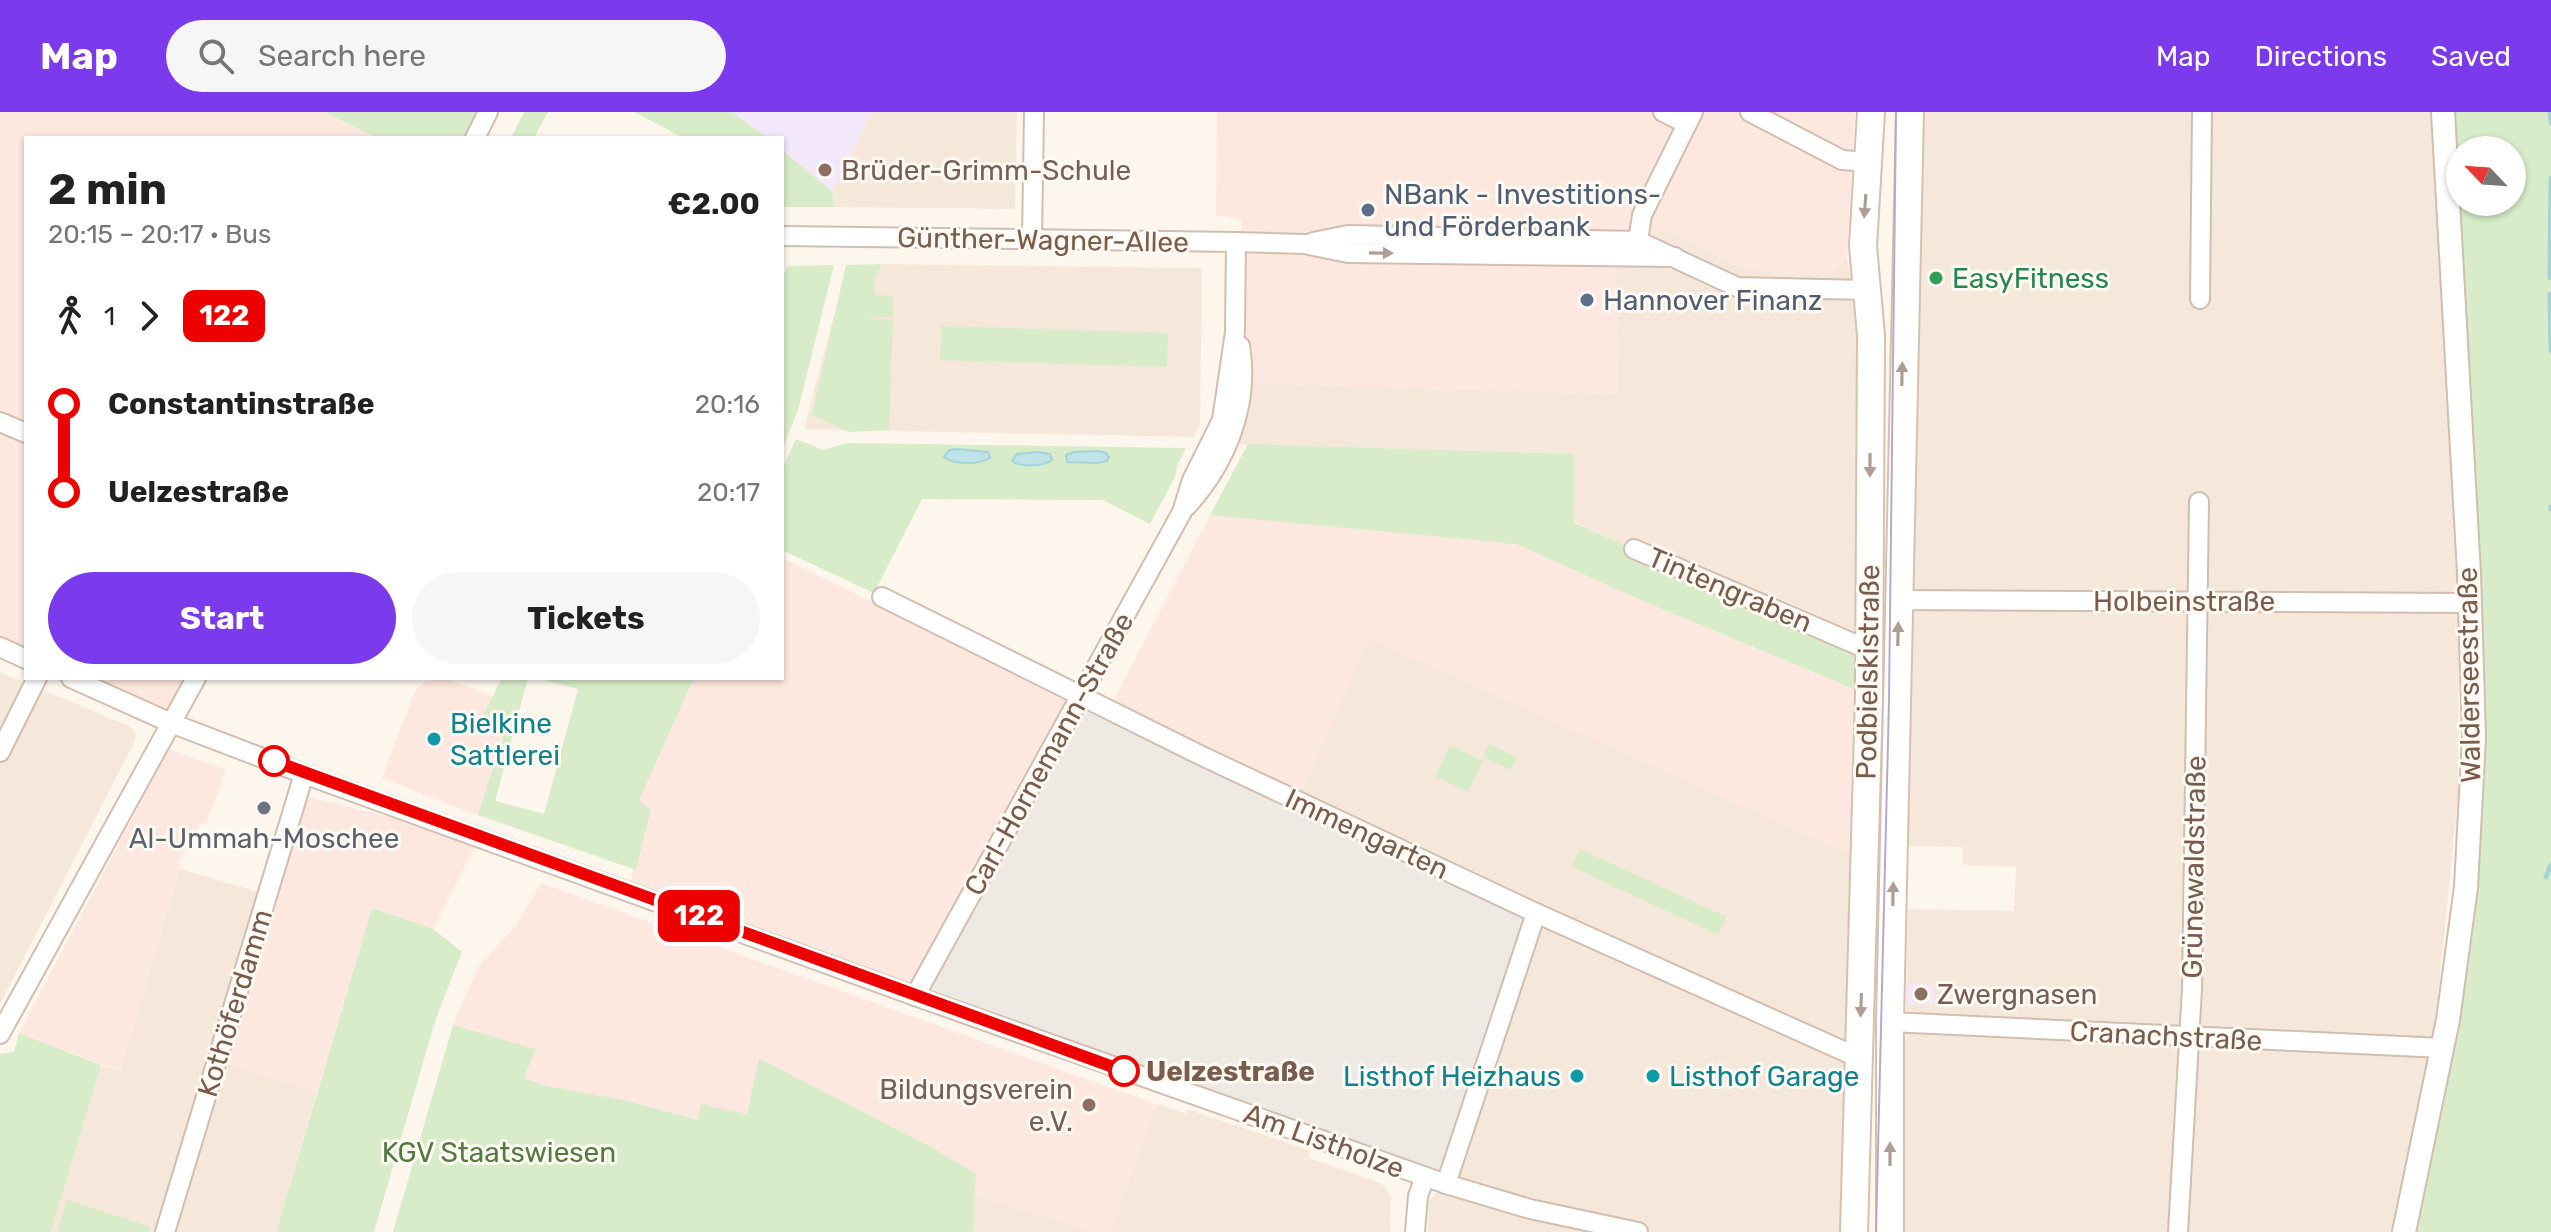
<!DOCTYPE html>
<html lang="en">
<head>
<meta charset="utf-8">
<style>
  :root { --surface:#fff; --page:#f6f6f6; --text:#222; --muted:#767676; --accent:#7c3aed }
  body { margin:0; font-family:Rubik,sans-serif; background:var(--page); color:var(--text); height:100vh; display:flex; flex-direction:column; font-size:30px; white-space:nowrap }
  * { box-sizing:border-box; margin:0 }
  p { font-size:26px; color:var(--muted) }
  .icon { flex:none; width:44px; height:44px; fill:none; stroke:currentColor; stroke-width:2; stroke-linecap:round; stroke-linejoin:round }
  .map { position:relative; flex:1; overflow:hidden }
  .sheet { position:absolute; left:24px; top:24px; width:760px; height:544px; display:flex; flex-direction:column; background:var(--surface); border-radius:0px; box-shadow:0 2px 6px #0004 }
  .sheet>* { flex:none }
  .badge { padding:0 16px; border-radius:12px; font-size:28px; line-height:52px }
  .needle { width:52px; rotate:295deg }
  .fabs { position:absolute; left:2446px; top:24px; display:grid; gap:16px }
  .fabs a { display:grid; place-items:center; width:80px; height:80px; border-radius:50%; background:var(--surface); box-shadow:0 2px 6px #0004; font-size:40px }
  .map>.badge { position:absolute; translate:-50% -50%; box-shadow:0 0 0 4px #fff }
  .legs { display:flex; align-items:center; gap:12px; height:88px; padding:0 24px; font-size:26px }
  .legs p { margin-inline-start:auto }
  .overview { display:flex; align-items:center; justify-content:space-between; height:136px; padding:0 24px }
  h1 { font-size:44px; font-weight:700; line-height:60px }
  .primary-button { display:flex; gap:16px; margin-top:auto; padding:16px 24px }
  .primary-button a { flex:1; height:92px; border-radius:48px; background:var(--accent); color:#fff; font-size:32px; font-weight:700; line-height:92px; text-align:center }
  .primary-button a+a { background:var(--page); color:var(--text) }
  ul { padding:0 24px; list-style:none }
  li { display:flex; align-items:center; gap:28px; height:88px; font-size:30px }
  li i { display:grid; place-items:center; width:12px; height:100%; margin:0 10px; background:currentColor }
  li i::after { content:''; width:20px; height:20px; margin:-10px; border:6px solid; border-radius:50%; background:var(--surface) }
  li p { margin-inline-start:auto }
  li:first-child i { background:linear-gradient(#0000 50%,currentColor 0) }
  li:last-child i { background:linear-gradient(currentColor 50%,#0000 0) }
  header { display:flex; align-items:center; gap:48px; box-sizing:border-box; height:112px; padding:0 40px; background:var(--accent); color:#fff }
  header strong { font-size:38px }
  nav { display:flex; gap:44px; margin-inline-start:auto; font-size:28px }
  .search { width:560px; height:72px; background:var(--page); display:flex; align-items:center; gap:20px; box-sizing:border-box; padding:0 28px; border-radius:44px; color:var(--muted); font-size:30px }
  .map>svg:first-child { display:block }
</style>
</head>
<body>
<header>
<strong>Map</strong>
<div class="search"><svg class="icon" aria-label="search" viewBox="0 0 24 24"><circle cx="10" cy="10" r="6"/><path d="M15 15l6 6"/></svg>Search here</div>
<nav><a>Map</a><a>Directions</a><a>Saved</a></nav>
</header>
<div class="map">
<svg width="2551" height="1120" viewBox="0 0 2551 1120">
  <rect width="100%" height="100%" fill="#fdf6ec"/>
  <g fill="#f5e8da">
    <path d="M872,0H1017L1015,97L835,95L832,79Z"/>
    <path d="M1921,0H2434L2459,507L2458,685L2435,913L2394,1120H1901L1908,797L2014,799L2016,755L1963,753V735L1905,734Z"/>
    <path d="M1661,115L1745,157L1828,165L1847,147L1859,199L1864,540L1574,410L1573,342L1232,332L1246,271L1617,282L1616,156Z"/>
    <path d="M882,152L1202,156L1200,314L1194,325L804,317L834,203L875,183V168Z"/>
    <path d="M1369,526L1845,740L1865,745L1846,1120H1428L1429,1089L1459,1054L1542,794L1300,683Z"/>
    <path d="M0,560L131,615L136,622L134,631L0,892Z"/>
    <path d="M180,757L268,783L219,950L317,979L276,1120H51L101,953L120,959Z"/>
    <path d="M1156,992L1187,1002V997L1308,1038L1309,1046L1380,1071L1386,1076L1391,1085L1390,1120H1111Z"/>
    <path d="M975,1083L1095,1120H973Z"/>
  </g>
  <g fill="#fde8e0">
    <path d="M0,0H325L377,26H26V547L0,535Z"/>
    <path d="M1217,0H1855L1847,147L1828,165L1745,157L1661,115L1616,156L1618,282L1246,271L1241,108L1216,103Z"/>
    <path d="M1210,403L1516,432L1645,490L1869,584L1865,745L1845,740L1369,527L1300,683L1111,594Z"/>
    <path d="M782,446L874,491L882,485L1080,585L915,884L628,778L650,698L639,689L694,566H782Z"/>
    <path d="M71,566H196L171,611Z"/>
    <path d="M443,566L493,584L482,607L506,615L478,703L382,666L415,579L424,570Z"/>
    <path d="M169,637L226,658L206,712L200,711L179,749L180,757L120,959L19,921Z"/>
    <path d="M304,684L479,727L433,817L372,796L317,979L219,950Z"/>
    <path d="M541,771L1156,992L1111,1120H1095L975,1083L976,1062L935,1037L760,946L747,1003L702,993L698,1008L624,988L542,973L524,966L536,937L453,913L479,853L515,815Z"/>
  </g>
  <path fill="#efe9e4" d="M1080,585L1536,801L1446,1072L915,884Z"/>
  <g fill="#f3e8fa">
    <path d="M732,0H872L832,79L782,38V26H768Z"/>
    <path d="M1908,872L1934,873L1933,893L1907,892Z"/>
  </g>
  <g fill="#d8ecc9" fill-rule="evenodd">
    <path d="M325,0H488L475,26H377Z"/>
    <path d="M524,0H548L534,26H511Z"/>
    <path d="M634,0H732L768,26H684Z"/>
    <path d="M2443,0H2551V1120H2404L2448,908L2474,625ZM2460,38H2512V90H2460Z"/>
    <path d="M782,38L832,79L835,95H782Z"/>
    <path d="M882,152L875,168V183L893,184V205H860L893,208L889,318L849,320L812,303L846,153Z"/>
    <path d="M834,153L798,298L782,338V166L788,154Z"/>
    <path d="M941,214L1168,221L1167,255L940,248Z"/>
    <path d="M796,327L823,338L848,331L1186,336L1177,354L1175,365L1150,412L1103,388L922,387L874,481L782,438V358Z"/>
    <path d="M1248,332L1574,342V411L1859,533L1863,581L1645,490L1516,432L1210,403Z"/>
    <path d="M502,566H528L495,689L544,702L578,577L535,566H694L639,689L651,698L636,758L478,703L506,615L481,607Z"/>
    <path d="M1489,632L1517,645L1511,658L1483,645Z"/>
    <path d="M1450,633L1483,649L1468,680L1435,664Z"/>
    <path d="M1580,737L1727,805L1718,823L1572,755Z"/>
    <path d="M372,796L433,817L462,840L436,906L374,1120H276Z"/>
    <path d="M453,913L536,937L524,966L542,973L624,988L698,1008L701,992L747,1002L759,946L935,1037L976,1062L973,1120H393Z"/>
    <path d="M19,921L101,953L51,1120H0V942L14,940Z"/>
    <path d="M67,1088L151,1115L149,1120H57Z"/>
  </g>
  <g fill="#bfe3e8" stroke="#a5d3da" stroke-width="2">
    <path d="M957,337L988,340L990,346C979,353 954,353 944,345L949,338Z"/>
    <path d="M1098,339L1106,341L1109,345L1107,349L1097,351L1067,350L1066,343L1074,340Z"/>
    <path d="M1037,340L1050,342L1052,348C1043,355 1020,355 1012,349L1017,342Z"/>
  </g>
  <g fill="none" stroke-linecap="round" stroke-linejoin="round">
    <g stroke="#a5d3da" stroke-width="5">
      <path d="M2550,0L2551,11"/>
      <path d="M2550,166L2551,66"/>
      <path d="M2550,182L2551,239"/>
      <path d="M2551,395V397"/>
      <path d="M2546,765L2551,753"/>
    </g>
    <defs>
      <g id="minor">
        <path d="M1663,0L1687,12"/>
        <path d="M1750,0L1842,48L1869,50"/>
        <path d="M475,26L488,0"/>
        <path d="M782,124L1236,130L1304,132L1348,141L1675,145"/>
        <path d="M1032,128L1034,0"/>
        <path d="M1638,129L1642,103L1693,0"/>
        <path d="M1313,130L1348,123L1638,129L1737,175L1867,178"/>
        <path d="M2200,187L2202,0"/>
        <path d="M0,310L26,321"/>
        <path d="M1187,394C1226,351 1250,293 1240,234"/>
        <path d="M1634,437L1869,538"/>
        <path d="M882,485L1202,644L1536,801L1859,946"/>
        <path d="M1899,488L2470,491"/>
        <path d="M0,535L26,547"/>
        <path d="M71,566L171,611L304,662L915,884L1446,1072L1530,1097L1638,1120"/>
        <path d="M0,640L37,566"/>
        <path d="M915,884L1182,400L1192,368L1222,308L1235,220L1236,130"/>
        <path d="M1890,910L2443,936"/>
        <path d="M0,922L196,566"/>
        <path d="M1446,1072L1536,801"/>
        <path d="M165,1120L304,662"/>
        <path d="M1415,1120L1418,1084L1425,1065"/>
        <path d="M2178,1120L2192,877L2199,390"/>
      </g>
      <path id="tertiary" d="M2404,1120L2448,908L2466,775L2474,625L2469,461L2443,0"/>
      <g id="secondary">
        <path d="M1854,1120L1869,584L1871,223L1863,134L1871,0"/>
        <path d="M1890,1120V910L1910,0"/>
      </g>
    </defs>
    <use href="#minor" stroke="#d1beb0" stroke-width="22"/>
    <use href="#tertiary" stroke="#d1beb0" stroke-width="26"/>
    <use href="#secondary" stroke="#d6c0b0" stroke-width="30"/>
    <use href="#minor" stroke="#fff" stroke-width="18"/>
    <use href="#tertiary" stroke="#fff" stroke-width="22"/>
    <use href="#secondary" stroke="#fff" stroke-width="26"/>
    <path stroke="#b9a8c9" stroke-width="2" d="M1876,1120L1889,589L1896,0"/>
  </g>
  <defs><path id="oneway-solid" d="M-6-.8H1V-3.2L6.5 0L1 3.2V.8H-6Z" transform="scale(2)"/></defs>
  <g fill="#af9d94">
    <use href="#oneway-solid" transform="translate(1865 94) rotate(94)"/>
    <use href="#oneway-solid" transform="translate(1381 141) rotate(1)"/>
    <use href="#oneway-solid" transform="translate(1902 262) rotate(-89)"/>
    <use href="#oneway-solid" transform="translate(1870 353) rotate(90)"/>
    <use href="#oneway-solid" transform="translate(1898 522) rotate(-89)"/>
    <use href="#oneway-solid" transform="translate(1893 782) rotate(-89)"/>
    <use href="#oneway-solid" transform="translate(1861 893) rotate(92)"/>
    <use href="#oneway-solid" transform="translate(1890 1042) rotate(-90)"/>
  </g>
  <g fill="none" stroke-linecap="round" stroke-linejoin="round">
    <defs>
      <path id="line-1" d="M274,649L1124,959"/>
    </defs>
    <use href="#line-1" stroke="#fff" stroke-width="18"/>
    <use href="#line-1" stroke="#e00" stroke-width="12"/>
  </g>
  <g fill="#8d6e63" stroke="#fffaf3" stroke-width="3">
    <circle cx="825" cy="58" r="8"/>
    <circle cx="1921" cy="882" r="8"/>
    <circle cx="1089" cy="993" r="8"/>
  </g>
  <g fill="#5c6f8a" stroke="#fffaf3" stroke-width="3">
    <circle cx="1368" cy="98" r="8"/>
    <circle cx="1587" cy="188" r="8"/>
  </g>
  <circle fill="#2e9e5b" stroke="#fffaf3" stroke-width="3" cx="1936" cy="166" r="8"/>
  <g fill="#0f9aa8" stroke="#fffaf3" stroke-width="3">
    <circle cx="434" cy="627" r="8"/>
    <circle cx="1577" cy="964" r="8"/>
    <circle cx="1653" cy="964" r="8"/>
  </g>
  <g fill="#fff" stroke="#e00" stroke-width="4">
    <circle cx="274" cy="649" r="14"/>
    <circle cx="1124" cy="959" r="14"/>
  </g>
  <circle fill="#6b7280" stroke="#fffaf3" stroke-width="3" cx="264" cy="696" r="8"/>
  <g text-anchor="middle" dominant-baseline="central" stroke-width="6" stroke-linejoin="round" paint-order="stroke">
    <g font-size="28" fill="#785e54" stroke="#fffaf3" text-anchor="start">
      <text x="841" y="58">Brüder-Grimm-Schule</text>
      <text x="1937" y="882">Zwergnasen</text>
      <text x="1073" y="977" text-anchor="end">Bildungsverein<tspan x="1073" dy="32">e.V.</tspan></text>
    </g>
    <g font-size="28" fill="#4e5e75" stroke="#fffaf3" text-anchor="start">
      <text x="1384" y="82">NBank - Investitions-<tspan x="1384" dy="32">und Förderbank</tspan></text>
      <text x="1603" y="188">Hannover Finanz</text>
    </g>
    <g font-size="28" fill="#7a5c4d" stroke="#fffaf3">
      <text transform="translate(1043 128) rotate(1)">Günther-Wagner-Allee</text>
      <text transform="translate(1730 478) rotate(23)">Tintengraben</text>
      <text x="2184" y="489">Holbeinstraße</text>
      <text transform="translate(1868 560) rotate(-89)">Podbielskistraße</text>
      <text transform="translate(2469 563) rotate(-91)">Walderseestraße</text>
      <text transform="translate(1049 642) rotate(-61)">Carl-Hornemann-Straße</text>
      <text transform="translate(1367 722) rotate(25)">Immengarten</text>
      <text transform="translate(2194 755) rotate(-89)">Grünewaldstraße</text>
      <text transform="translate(235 891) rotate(-73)">Kothöferdamm</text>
      <text transform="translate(2166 924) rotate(3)">Cranachstraße</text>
      <text transform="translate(1324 1029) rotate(20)">Am Listholze</text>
    </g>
    <g font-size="28" fill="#27864d" stroke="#fffaf3" text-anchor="start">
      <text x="1952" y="166">EasyFitness</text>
    </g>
    <g font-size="28" fill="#0d838f" stroke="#fffaf3" text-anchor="start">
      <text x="450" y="611">Bielkine<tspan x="450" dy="32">Sattlerei</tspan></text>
      <text x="1561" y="964" text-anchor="end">Listhof Heizhaus</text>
      <text x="1669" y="964">Listhof Garage</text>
    </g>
    <g font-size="28" fill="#5b616d" stroke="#fffaf3">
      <text x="264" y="726">Al-Ummah-Moschee</text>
    </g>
    <g font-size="28" font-weight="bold" fill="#7a5c4d" stroke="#fffaf3" text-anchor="start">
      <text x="1146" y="959">Uelzestraße</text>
    </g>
    <g font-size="28" fill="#537a41" stroke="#fffaf3">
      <text x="499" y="1040">KGV Staatswiesen</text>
    </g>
  </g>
</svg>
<div class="fabs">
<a><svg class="needle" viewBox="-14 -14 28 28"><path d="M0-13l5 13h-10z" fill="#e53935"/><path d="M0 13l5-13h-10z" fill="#767676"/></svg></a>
</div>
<b class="badge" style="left:699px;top:804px;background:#e00;color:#fff">122</b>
<section class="sheet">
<div class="overview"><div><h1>2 min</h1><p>20:15 – 20:17 · Bus</p></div><b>€2.00</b></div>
<div class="legs"><svg class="icon" aria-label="walk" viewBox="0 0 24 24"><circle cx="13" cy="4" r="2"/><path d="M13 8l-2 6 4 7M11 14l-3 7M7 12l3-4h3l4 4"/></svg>1<svg class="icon" aria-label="forward" viewBox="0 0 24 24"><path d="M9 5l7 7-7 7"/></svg><b class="badge" style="background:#e00;color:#fff">122</b></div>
<ul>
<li><i style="color:#e00"></i><b>Constantinstraße</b><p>20:16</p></li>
<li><i style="color:#e00"></i><b>Uelzestraße</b><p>20:17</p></li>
</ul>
<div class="primary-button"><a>Start</a><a>Tickets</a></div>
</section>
</div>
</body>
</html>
